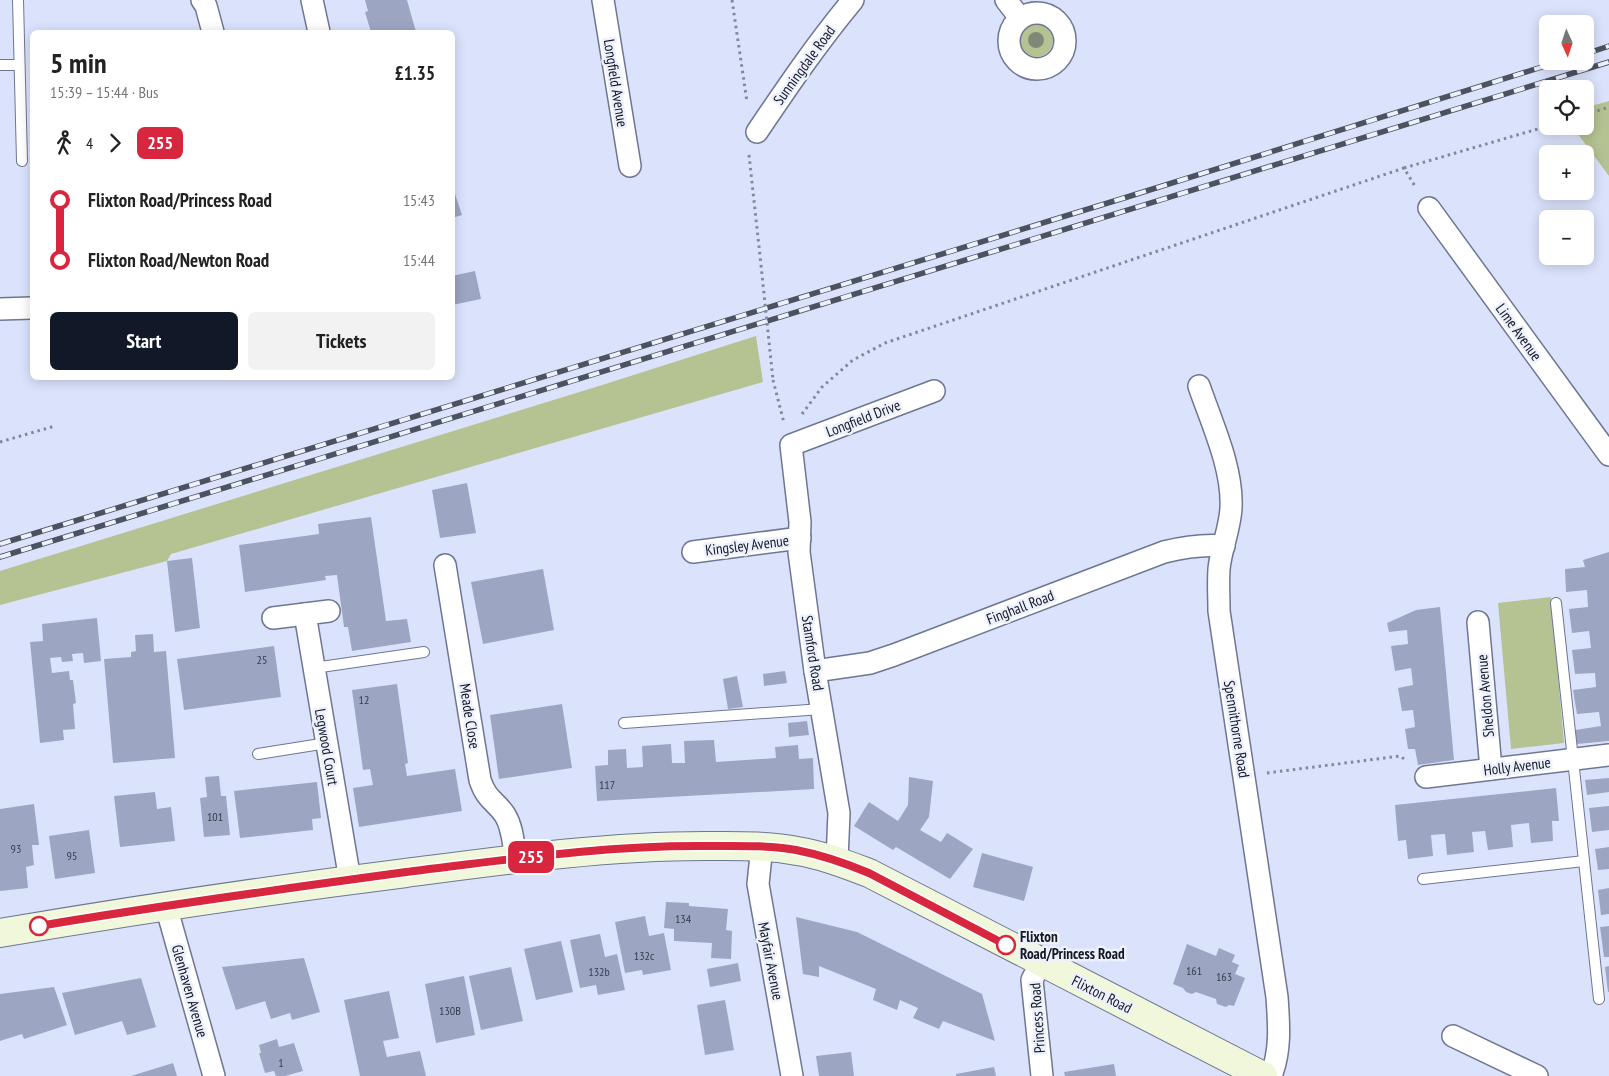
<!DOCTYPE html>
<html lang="en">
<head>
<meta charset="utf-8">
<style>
  :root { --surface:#fff; --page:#f2f2f2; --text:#222; --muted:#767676; --accent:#111827 }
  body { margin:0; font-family:"PT Sans Narrow",sans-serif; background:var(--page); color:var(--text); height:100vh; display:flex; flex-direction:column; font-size:19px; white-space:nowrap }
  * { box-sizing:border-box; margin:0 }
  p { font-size:16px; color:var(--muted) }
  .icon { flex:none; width:28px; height:28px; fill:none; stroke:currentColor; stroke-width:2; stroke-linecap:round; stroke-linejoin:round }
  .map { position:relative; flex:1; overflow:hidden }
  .sheet { position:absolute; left:30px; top:30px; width:425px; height:350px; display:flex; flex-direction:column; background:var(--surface); border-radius:8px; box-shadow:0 2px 12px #0003 }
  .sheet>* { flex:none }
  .badge { padding:0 10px; border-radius:8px; font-size:18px; line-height:32px }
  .needle { width:32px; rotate:177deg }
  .buttons { position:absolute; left:1539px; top:15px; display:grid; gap:10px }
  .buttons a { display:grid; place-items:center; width:55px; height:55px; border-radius:8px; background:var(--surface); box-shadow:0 2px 12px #0003; font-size:25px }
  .map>.badge { position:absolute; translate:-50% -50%; box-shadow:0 0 0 2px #fff }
  .legs { display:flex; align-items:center; gap:8px; height:55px; padding:0 20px; font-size:16px }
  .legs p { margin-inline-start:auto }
  .head { display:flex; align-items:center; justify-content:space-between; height:85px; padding:0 20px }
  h1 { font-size:28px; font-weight:700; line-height:38px }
  .button { display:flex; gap:10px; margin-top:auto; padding:10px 20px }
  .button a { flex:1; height:58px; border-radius:8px; background:var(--accent); color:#fff; font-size:20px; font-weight:700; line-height:58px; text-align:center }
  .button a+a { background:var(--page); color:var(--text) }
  ul { padding:0 20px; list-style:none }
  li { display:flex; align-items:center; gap:18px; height:60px; font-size:19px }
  li i { display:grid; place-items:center; width:8px; height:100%; margin:0 6px; background:currentColor }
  li i::after { content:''; width:12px; height:12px; margin:-6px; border:4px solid; border-radius:50%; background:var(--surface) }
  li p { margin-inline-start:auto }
  li:first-child i { background:linear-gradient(#0000 50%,currentColor 0) }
  li:last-child i { background:linear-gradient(currentColor 50%,#0000 0) }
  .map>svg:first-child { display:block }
</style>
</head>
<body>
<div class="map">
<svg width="1609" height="1076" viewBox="0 0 1609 1076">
  <rect width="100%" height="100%" fill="#dbe3fc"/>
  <g fill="#b5c292">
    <circle cx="1036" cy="40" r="17"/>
    <path d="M1609,101V176L1572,126H1585V108Z"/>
    <path d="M756,336L763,382L171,554L167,561L0,605V571L599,386Z"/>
    <path d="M1551,597L1564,743L1511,749L1498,603Z"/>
  </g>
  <g fill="#9ca6c3">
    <path d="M365,0H407L416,32H371L365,12L368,11Z"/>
    <path d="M452,185L462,215L452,218Z"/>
    <path d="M475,271L481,299L452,305V276Z"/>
    <path d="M467,483L476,533L440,538L432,490Z"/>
    <path d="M371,517L386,621L407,619L411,642L352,651L348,627H344L337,575L325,576L326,580L245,592L239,545L319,534L318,524Z"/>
    <path d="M1609,552V741L1577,744L1575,730L1601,726L1599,712L1577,714L1573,690L1596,687L1595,673L1575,674L1572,650L1591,648L1589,631L1572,633L1569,609L1588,607L1587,590L1566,592L1565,569L1585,567L1583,560Z"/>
    <path d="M192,558L200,628L175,632L167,561Z"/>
    <path d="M543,569L554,630L483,644L471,582Z"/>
    <path d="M1440,607L1454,760L1418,765L1415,749H1408L1405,729L1415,727L1413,710L1402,711L1398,688L1413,685L1411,668L1395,671L1391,646L1408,644L1407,630L1389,632L1387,623L1416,610Z"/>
    <path d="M97,618L101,661L84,663L83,653L72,654L73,661L62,662L61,657L50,658L52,673L69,671L70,680H73L76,703L73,704L75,729L63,730L64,740L40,743L30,642L43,641L42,624Z"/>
    <path d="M153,634L154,652L166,651L175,758L113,763L104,659L131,657V652L136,651L135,635Z"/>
    <path d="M274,646L281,697L184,710L177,659Z"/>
    <path d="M785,671L787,683L764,686L763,674Z"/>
    <path d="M737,676L743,707L728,709L723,679Z"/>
    <path d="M397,684L408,763L405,764L407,776L455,769L462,811L359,827L353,788L373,785L370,769L363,770L352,690Z"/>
    <path d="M562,704L572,768L499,779L490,715Z"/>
    <path d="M807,721L809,735L789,737L788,723Z"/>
    <path d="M714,740L716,762L776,758L775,747L798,745L799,759L813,758L814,789L597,801L595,766L608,765V750L626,749L627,768L643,767L642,746L671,744L672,763H685L684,741Z"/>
    <path d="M219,776L221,796H226L230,835L204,837L200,798L207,797L205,777Z"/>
    <path d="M909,777L933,781L929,817L920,830L941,842L947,833L973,849L950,879L896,847L893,850L854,826L869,802L898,821L908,805Z"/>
    <path d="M1609,778V792L1587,795L1585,780Z"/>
    <path d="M317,782L321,818L312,819L313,830L240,838L234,791Z"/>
    <path d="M1556,788L1559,821H1552L1553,841L1531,843L1529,823L1511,825L1513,847L1488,850L1485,831L1472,832L1474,852L1447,855L1445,834L1431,835L1433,856L1408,859L1406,840L1398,841L1395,805Z"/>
    <path d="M155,792L157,809L171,807L175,841L120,847L114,796Z"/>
    <path d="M34,804L39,845H32L34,865L26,867L28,888L0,891V809Z"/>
    <path d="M1609,806V830L1592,832L1589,808Z"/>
    <path d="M89,830L95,873L55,879L49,836Z"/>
    <path d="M1609,847V869L1598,870L1595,849Z"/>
    <path d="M982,853L1033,867L1024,901L973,887Z"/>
    <path d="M1609,888V914L1601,915L1598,890Z"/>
    <path d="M666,902L689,903V906L728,909L726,930L732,931L731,959L711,958L712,943L674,941V929L664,928Z"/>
    <path d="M645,916L649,936L664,933L671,970L643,975L642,970L625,973L615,922Z"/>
    <path d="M796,917L857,932L982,994L995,1041L943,1021L939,1029L913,1018L918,1008L900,1000L897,1010L873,1000L876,989L819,966V977L803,974Z"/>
    <path d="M1609,926V957H1604L1600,927Z"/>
    <path d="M600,934L605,957L617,954L625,990L598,995L596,985L580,988L570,940Z"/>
    <path d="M561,941L573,992L536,1000L524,949Z"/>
    <path d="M1187,944L1216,956L1219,948L1235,955L1232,962L1239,965L1235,974L1245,978L1234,1006L1229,1005L1226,1007L1217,1004L1216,999L1196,992L1192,994L1186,992L1183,988L1173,984Z"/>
    <path d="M304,958L320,1012L292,1020L290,1013L271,1019L265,1001L236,1010L222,967Z"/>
    <path d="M738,963L741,981L710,987L707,969Z"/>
    <path d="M1609,966V992H1608L1605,967Z"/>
    <path d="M511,967L523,1021L481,1030L469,976Z"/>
    <path d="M464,976L475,1035L436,1043L425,984Z"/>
    <path d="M141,978L156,1027L127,1035L122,1021L75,1035L62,993Z"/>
    <path d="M54,987L67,1025L24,1039L22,1034L0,1041V994Z"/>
    <path d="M389,991L399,1038L383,1041L387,1057L420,1051L426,1076H360L344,1000Z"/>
    <path d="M725,1000L734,1050L705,1055L697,1005Z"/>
    <path d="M277,1039L279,1047L294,1043L303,1071L285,1076H276L274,1071L265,1073L259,1053H261L259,1045Z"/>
    <path d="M851,1052L854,1076H819L816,1056Z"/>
    <path d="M173,1063L177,1076H131Z"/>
    <path d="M1114,1064L1116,1076H1065L1064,1072Z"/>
    <path d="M994,1067L996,1076H956V1074Z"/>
  </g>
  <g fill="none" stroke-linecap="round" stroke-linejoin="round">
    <defs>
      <g id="lane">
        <path d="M18,0L22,161"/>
        <path d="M0,65H19"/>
        <path d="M1556,603L1599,999"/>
        <path d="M314,668L424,652"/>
        <path d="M624,723L822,709"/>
        <path d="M258,754L327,743"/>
        <path d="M1423,879L1584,861"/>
      </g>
      <g id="street">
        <path d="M202,0L206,6L213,32"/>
        <path d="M312,0L319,32"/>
        <path d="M603,0L630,166"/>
        <path d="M1006,0L1020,18"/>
        <circle cx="1037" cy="41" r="28"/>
        <path d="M757,132C788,86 818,42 853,0"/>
        <path d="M1429,208L1609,455"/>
        <path d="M0,309L32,308"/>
        <path d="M1199,386C1212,424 1233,468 1231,508C1230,529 1221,548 1219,569C1218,583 1219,597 1219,611L1277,997C1279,1025 1281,1050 1271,1076"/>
        <path d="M693,552L800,538"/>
        <path d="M445,565L480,780C487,801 495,800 505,815C513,828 513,844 516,858"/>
        <path d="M305,614L350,880"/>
        <path d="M273,618L329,611"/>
        <path d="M1478,622L1491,769"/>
        <path d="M815,671L870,663L894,655L1164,552C1184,547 1202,544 1224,546"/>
        <path d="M1426,777L1609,755"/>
        <path d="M762,846L758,884L792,1076"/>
        <path d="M837,860L839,813L815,671L799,552L800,522L791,445L934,391"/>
        <path d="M166,906L214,1076"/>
        <path d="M1041,962L1032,980L1042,1076"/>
        <path d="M1453,1036L1537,1076"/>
      </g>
      <path id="secondary" d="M0,933C135,910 270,890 406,873C505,860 605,846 705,846C736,846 767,845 797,851C822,855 845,864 869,873L1263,1076"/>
    </defs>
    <use href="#lane" stroke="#6e7692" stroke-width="12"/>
    <use href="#street" stroke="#6e7692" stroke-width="24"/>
    <use href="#secondary" stroke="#6e7692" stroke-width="30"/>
    <g stroke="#81889a" stroke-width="3" stroke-dasharray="2.5 4" stroke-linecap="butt">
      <path d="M732,0L747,102"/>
      <path d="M1585,115L1609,107"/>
      <path d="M749,155L761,265"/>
      <path d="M1404,168L1548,126"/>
      <path d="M773,380L784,423"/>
      <path d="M802,414L822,387L853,360L885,343L1404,168L1416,188"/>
      <path d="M0,442L55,426"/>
      <path d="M1267,773L1400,756L1407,761"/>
    </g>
    <use href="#lane" stroke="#fff" stroke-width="10"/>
    <use href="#street" stroke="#fff" stroke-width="21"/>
    <use href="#secondary" stroke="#f0f7da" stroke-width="28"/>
    <defs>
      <g id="rail">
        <path d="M1585,54L1609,46"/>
        <path d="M0,544L1124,198L1561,61"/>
        <path d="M0,557L1609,62"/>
      </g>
    </defs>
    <use href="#rail" stroke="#4d5261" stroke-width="5.5"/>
    <use href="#rail" stroke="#edf1fe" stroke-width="4" stroke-dasharray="11" stroke-linecap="butt"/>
    <path stroke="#81889a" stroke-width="3" stroke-dasharray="2.5 4" stroke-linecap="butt" d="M761,265L773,380"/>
  </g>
  <circle fill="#808979" cx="1036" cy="40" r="8"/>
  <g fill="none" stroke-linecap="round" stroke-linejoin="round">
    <defs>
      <path id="line-1" d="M39,926C163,905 289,888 414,871C512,859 609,845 708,846C738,846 767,845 796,850C822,855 845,863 869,873L1006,945"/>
    </defs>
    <use href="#line-1" stroke="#fff" stroke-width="11"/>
    <use href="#line-1" stroke="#d7263d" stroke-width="8"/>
  </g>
  <g fill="#fff" stroke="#d7263d" stroke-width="2.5">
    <circle cx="39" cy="926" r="9"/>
    <circle cx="1006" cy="945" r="9"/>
  </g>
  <g text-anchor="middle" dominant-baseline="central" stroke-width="5" stroke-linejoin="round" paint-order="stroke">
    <g font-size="12" fill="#363c4a">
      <text x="262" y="659">25</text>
      <text x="364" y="699">12</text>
      <text x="607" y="784">117</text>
      <text x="215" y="816">101</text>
      <text x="16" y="848">93</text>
      <text x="72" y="855">95</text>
      <text x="683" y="918">134</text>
      <text x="644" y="955">132c</text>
      <text x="1194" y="970">161</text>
      <text x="599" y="971">132b</text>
      <text x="1224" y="976">163</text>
      <text x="450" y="1010">130B</text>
      <text x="281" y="1062">1</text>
    </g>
    <g font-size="15" fill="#141822" stroke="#edf1fe">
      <text transform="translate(804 65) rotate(-54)">Sunningdale Road</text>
      <text transform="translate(616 83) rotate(81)">Longfield Avenue</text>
      <text transform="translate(1519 332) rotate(54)">Lime Avenue</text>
      <text transform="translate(863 418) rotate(-21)">Longfield Drive</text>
      <text transform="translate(747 545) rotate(-7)">Kingsley Avenue</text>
      <text transform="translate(1020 607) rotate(-21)">Finghall Road</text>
      <text transform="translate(813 653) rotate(81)">Stamford Road</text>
      <text transform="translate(1485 696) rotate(-95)">Sheldon Avenue</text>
      <text transform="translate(470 716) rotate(81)">Meade Close</text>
      <text transform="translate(1237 729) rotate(81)">Spennithorne Road</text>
      <text transform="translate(327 747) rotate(80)">Legwood Court</text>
      <text transform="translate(1517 766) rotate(-7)">Holly Avenue</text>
      <text transform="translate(771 961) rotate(79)">Mayfair Avenue</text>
      <text transform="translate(190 991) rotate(74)">Glenhaven Avenue</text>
      <text transform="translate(1102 994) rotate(27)">Flixton Road</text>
      <text transform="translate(1037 1018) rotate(-94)">Princess Road</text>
    </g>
    <g font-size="15" font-weight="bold" fill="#141822" stroke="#edf1fe" text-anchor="start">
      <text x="1020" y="936">Flixton<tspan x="1020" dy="17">Road/Princess Road</tspan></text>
    </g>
  </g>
</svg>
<div class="buttons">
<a><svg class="needle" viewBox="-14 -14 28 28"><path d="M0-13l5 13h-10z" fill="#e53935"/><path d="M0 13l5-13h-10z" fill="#767676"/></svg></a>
<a><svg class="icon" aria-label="locate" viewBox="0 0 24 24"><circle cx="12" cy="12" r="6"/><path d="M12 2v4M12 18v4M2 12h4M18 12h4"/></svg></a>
<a>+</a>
<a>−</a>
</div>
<b class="badge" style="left:531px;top:857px;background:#d7263d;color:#fff">255</b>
<section class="sheet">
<div class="head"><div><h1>5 min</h1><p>15:39 – 15:44 · Bus</p></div><b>£1.35</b></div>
<div class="legs"><svg class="icon" aria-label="walk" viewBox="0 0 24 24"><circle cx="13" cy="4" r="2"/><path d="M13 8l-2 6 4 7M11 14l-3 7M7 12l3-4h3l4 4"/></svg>4<svg class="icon" aria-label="forward" viewBox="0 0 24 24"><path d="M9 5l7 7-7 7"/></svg><b class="badge" style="background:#d7263d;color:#fff">255</b></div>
<ul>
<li><i style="color:#d7263d"></i><b>Flixton Road/Princess Road</b><p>15:43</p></li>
<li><i style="color:#d7263d"></i><b>Flixton Road/Newton Road</b><p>15:44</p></li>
</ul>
<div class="button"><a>Start</a><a>Tickets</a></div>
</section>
</div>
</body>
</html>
